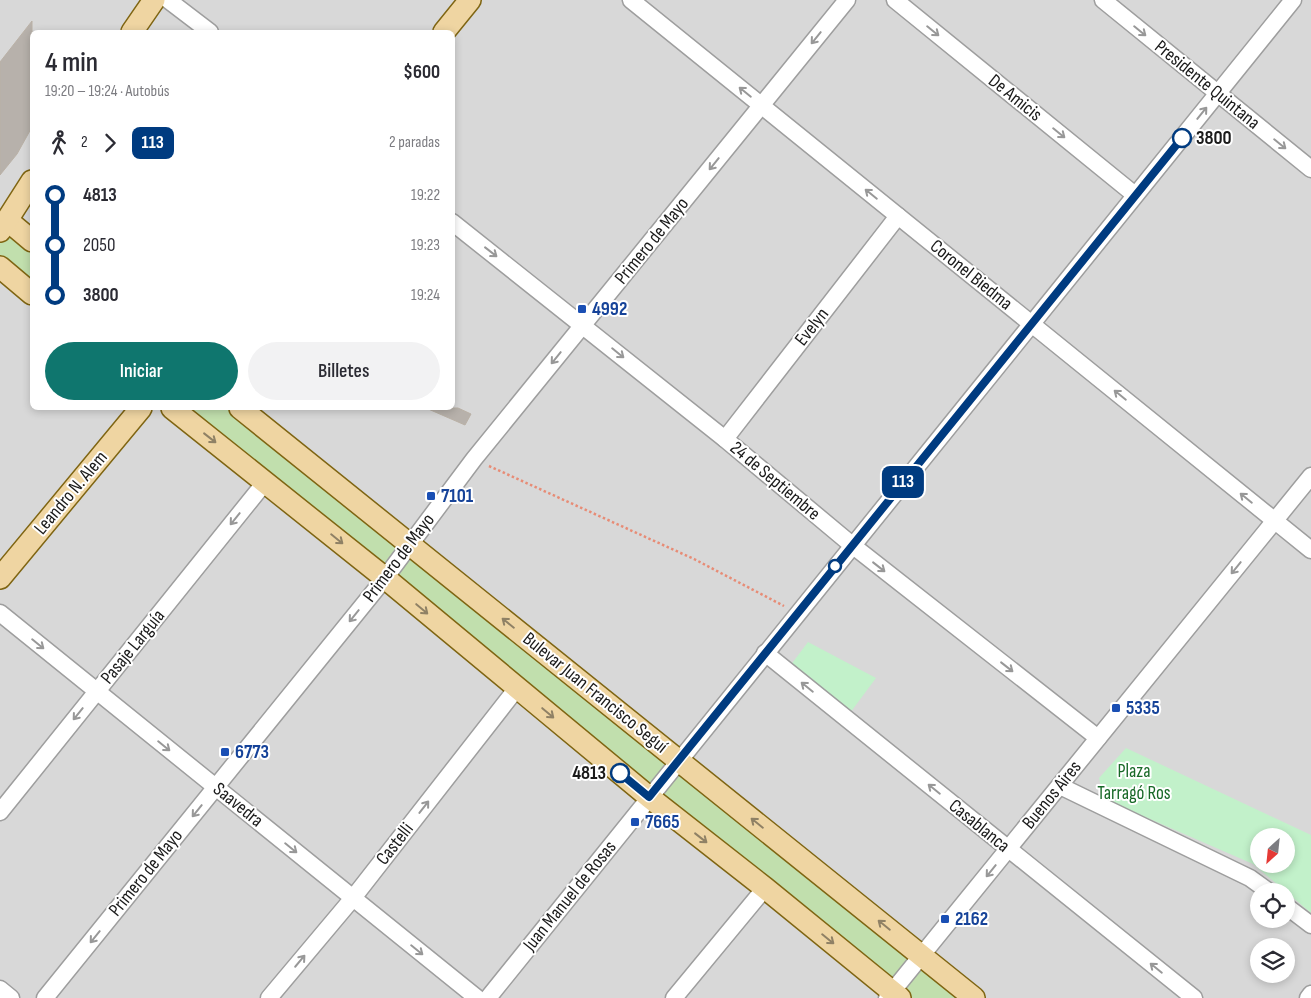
<!DOCTYPE html>
<html lang="es">
<head>
<meta charset="utf-8">
<style>
  :root { --surface:#fff; --page:#f2f2f3; --text:#2b2b33; --muted:#7c7c81; --accent:#0f766e }
  body { margin:0; font-family:"Sofia Sans Condensed",sans-serif; background:var(--page); color:var(--text); height:100vh; display:flex; flex-direction:column; font-size:19px; white-space:nowrap }
  * { box-sizing:border-box; margin:0 }
  p { font-size:16px; color:var(--muted) }
  .icon { flex:none; width:28px; height:28px; fill:none; stroke:currentColor; stroke-width:2; stroke-linecap:round; stroke-linejoin:round }
  .map { position:relative; flex:1; overflow:hidden }
  .panel { position:absolute; left:30px; top:30px; width:425px; height:380px; display:flex; flex-direction:column; background:var(--surface); border-radius:8px; box-shadow:0 2px 8px #0003 }
  .panel>* { flex:none }
  .badge { padding:0 10px; border-radius:8px; font-size:18px; line-height:32px }
  .needle { width:32px; rotate:207deg }
  .buttons { position:absolute; left:1250px; top:828px; display:grid; gap:10px }
  .buttons a { display:grid; place-items:center; width:45px; height:45px; border-radius:50%; background:var(--surface); box-shadow:0 2px 8px #0003; font-size:25px }
  .map>.badge { position:absolute; translate:-50% -50%; box-shadow:0 0 0 2px #fff }
  .legs { display:flex; align-items:center; gap:8px; height:55px; padding:0 15px; font-size:16px }
  .legs p { margin-inline-start:auto }
  .summary { display:flex; align-items:center; justify-content:space-between; height:85px; padding:0 15px }
  h1 { font-size:28px; font-weight:600; line-height:38px }
  .primary-button { display:flex; gap:10px; margin-top:auto; padding:10px 15px }
  .primary-button a { flex:1; height:58px; border-radius:30px; background:var(--accent); color:#fff; font-size:20px; font-weight:600; line-height:58px; text-align:center }
  .primary-button a+a { background:var(--page); color:var(--text) }
  ul { padding:0 15px; list-style:none }
  li { display:flex; align-items:center; gap:18px; height:50px; font-size:19px }
  li i { display:grid; place-items:center; width:8px; height:100%; margin:0 6px; background:currentColor }
  li i::after { content:''; width:12px; height:12px; margin:-6px; border:4px solid; border-radius:50%; background:var(--surface) }
  li p { margin-inline-start:auto }
  li:first-child i { background:linear-gradient(#0000 50%,currentColor 0) }
  li:last-child i { background:linear-gradient(currentColor 50%,#0000 0) }
  .map>svg:first-child { display:block }
</style>
</head>
<body>
<div class="map">
<svg width="1311" height="998" viewBox="0 0 1311 998">
  <rect width="100%" height="100%" fill="#ebe9e1"/>
  <path fill="#d8d8d8" fill-rule="evenodd" d="M0,0H1311V998H0ZM32,32H452V408H32ZM1259,836H1286V864H1259ZM1259,891H1286V919H1259ZM1259,946H1286V974H1259Z"/>
  <g fill="#c1dfad">
    <path d="M0,231L32,241V294L0,267Z"/>
    <path d="M172,408H240L974,998H900Z"/>
  </g>
  <g fill="#c2f1ca" fill-rule="evenodd">
    <path d="M808,642L876,678L850,713L790,666Z"/>
    <path d="M1126,748L1311,835V913L1253,864L1104,799L1099,778ZM1259,836H1286V864H1259Z"/>
  </g>
  <g fill="#b7b1ab" stroke="#bab1a6">
    <path d="M32,21V127L17,154L0,175V62Z"/>
    <path d="M426,408H458L471,414L465,425Z"/>
  </g>
  <g fill="none" stroke-linecap="round" stroke-linejoin="round">
    <defs>
      <g id="minor">
        <path d="M168,0L210,32"/>
        <path d="M631,0L1311,550"/>
        <path d="M895,0L1135,195"/>
        <path d="M1103,0L1311,169"/>
        <path d="M452,222L725,439L852,545L1098,738"/>
        <path d="M725,439L898,216"/>
        <path d="M0,613L477,998"/>
        <path d="M765,653L1194,998"/>
        <path d="M1060,786L1250,878L1268,891"/>
        <path d="M0,812L266,481"/>
        <path d="M1286,906L1311,925"/>
        <path d="M0,989L11,998"/>
        <path d="M45,998L385,578L474,459L847,0"/>
        <path d="M269,998L353,898L517,688"/>
        <path d="M488,998L1293,0"/>
        <path d="M674,998L765,888"/>
        <path d="M887,998L1311,476"/>
        <path d="M1308,998L1311,994"/>
      </g>
      <g id="major">
        <path d="M132,32L154,0"/>
        <path d="M444,32L470,0"/>
        <path d="M7,220L32,241"/>
        <path d="M0,231L32,181"/>
        <path d="M0,267L32,294"/>
        <path d="M172,408L385,578L649,797L765,888L900,998"/>
        <path d="M240,408L974,998"/>
        <path d="M0,578L141,408"/>
      </g>
    </defs>
    <use href="#minor" stroke="#9e9e9e" stroke-width="19"/>
    <use href="#major" stroke="#7f6512" stroke-width="24"/>
    <path stroke="#e78c76" stroke-width="2.5" stroke-dasharray="2.5 2.5" stroke-linecap="butt" d="M489,466L694,559L784,606"/>
    <use href="#minor" stroke="#fff" stroke-width="16"/>
    <use href="#major" stroke="#efd5a2" stroke-width="21"/>
  </g>
  <defs><path id="oneway-shaft" d="M-6 0H5M1.5-3L5.5 0L1.5 3" fill="none" stroke-width="1.6" stroke-linecap="round" stroke-linejoin="round" transform="scale(1.25)"/></defs>
  <g stroke="#989898">
    <use href="#oneway-shaft" transform="translate(933 31) rotate(39)"/>
    <use href="#oneway-shaft" transform="translate(1140 31) rotate(39)"/>
    <use href="#oneway-shaft" transform="translate(816 38) rotate(129)"/>
    <use href="#oneway-shaft" transform="translate(745 92) rotate(-141)"/>
    <use href="#oneway-shaft" transform="translate(1202 113) rotate(-51)"/>
    <use href="#oneway-shaft" transform="translate(1059 133) rotate(39)"/>
    <use href="#oneway-shaft" transform="translate(1280 144) rotate(39)"/>
    <use href="#oneway-shaft" transform="translate(714 164) rotate(129)"/>
    <use href="#oneway-shaft" transform="translate(871 194) rotate(-141)"/>
    <use href="#oneway-shaft" transform="translate(491 252) rotate(38)"/>
    <use href="#oneway-shaft" transform="translate(618 353) rotate(39)"/>
    <use href="#oneway-shaft" transform="translate(556 358) rotate(129)"/>
    <use href="#oneway-shaft" transform="translate(1120 395) rotate(-141)"/>
    <use href="#oneway-shaft" transform="translate(1246 498) rotate(-141)"/>
    <use href="#oneway-shaft" transform="translate(235 519) rotate(129)"/>
    <use href="#oneway-shaft" transform="translate(879 567) rotate(38)"/>
    <use href="#oneway-shaft" transform="translate(1236 568) rotate(129)"/>
    <use href="#oneway-shaft" transform="translate(354 616) rotate(129)"/>
    <use href="#oneway-shaft" transform="translate(38 644) rotate(39)"/>
    <use href="#oneway-shaft" transform="translate(1007 667) rotate(38)"/>
    <use href="#oneway-shaft" transform="translate(807 687) rotate(-141)"/>
    <use href="#oneway-shaft" transform="translate(78 714) rotate(129)"/>
    <use href="#oneway-shaft" transform="translate(164 746) rotate(39)"/>
    <use href="#oneway-shaft" transform="translate(934 789) rotate(-141)"/>
    <use href="#oneway-shaft" transform="translate(424 807) rotate(-52)"/>
    <use href="#oneway-shaft" transform="translate(197 811) rotate(129)"/>
    <use href="#oneway-shaft" transform="translate(291 848) rotate(39)"/>
    <use href="#oneway-shaft" transform="translate(991 871) rotate(129)"/>
    <use href="#oneway-shaft" transform="translate(95 937) rotate(129)"/>
    <use href="#oneway-shaft" transform="translate(417 950) rotate(39)"/>
    <use href="#oneway-shaft" transform="translate(300 961) rotate(-50)"/>
    <use href="#oneway-shaft" transform="translate(1156 968) rotate(-141)"/>
  </g>
  <g stroke="#8f8165">
    <use href="#oneway-shaft" transform="translate(210 438) rotate(38)"/>
    <use href="#oneway-shaft" transform="translate(337 539) rotate(39)"/>
    <use href="#oneway-shaft" transform="translate(422 609) rotate(40)"/>
    <use href="#oneway-shaft" transform="translate(508 623) rotate(-141)"/>
    <use href="#oneway-shaft" transform="translate(548 713) rotate(40)"/>
    <use href="#oneway-shaft" transform="translate(757 823) rotate(-141)"/>
    <use href="#oneway-shaft" transform="translate(701 838) rotate(38)"/>
    <use href="#oneway-shaft" transform="translate(884 925) rotate(-141)"/>
    <use href="#oneway-shaft" transform="translate(828 939) rotate(39)"/>
  </g>
  <g fill="none" stroke-linecap="round" stroke-linejoin="round">
    <defs>
      <path id="line-1" d="M620,773L649,797L1182,138"/>
    </defs>
    <use href="#line-1" stroke="#fff" stroke-width="11"/>
    <use href="#line-1" stroke="#003b80" stroke-width="8"/>
  </g>
  <g fill="#fff" stroke="#003b80" stroke-width="2.5">
    <circle cx="1182" cy="138" r="9"/>
    <circle cx="835" cy="566" r="6"/>
    <circle cx="620" cy="773" r="9"/>
  </g>
  <g fill="#1a4fb4" stroke="#fff" stroke-width="2">
    <rect x="577" y="304" width="10" height="10" rx="2.5"/>
    <rect x="426" y="491" width="10" height="10" rx="2.5"/>
    <rect x="1111" y="703" width="10" height="10" rx="2.5"/>
    <rect x="220" y="747" width="10" height="10" rx="2.5"/>
    <rect x="630" y="817" width="10" height="10" rx="2.5"/>
    <rect x="940" y="914" width="10" height="10" rx="2.5"/>
  </g>
  <g text-anchor="middle" dominant-baseline="central" stroke-width="4" stroke-linejoin="round" paint-order="stroke">
    <g font-size="19" fill="#1a1a1a" stroke="#fff">
      <text transform="translate(1207 85) rotate(39)">Presidente Quintana</text>
      <text transform="translate(1015 98) rotate(39)">De Amicis</text>
      <text transform="translate(652 241) rotate(-51)">Primero de Mayo</text>
      <text transform="translate(971 275) rotate(39)">Coronel Biedma</text>
      <text transform="translate(812 327) rotate(-52)">Evelyn</text>
      <text transform="translate(775 481) rotate(40)">24 de Septiembre</text>
      <text transform="translate(71 493) rotate(-50)">Leandro N. Alem</text>
      <text transform="translate(399 558) rotate(-53)">Primero de Mayo</text>
      <text transform="translate(133 647) rotate(-51)">Pasaje Larguía</text>
      <text transform="translate(595 693) rotate(39)">Bulevar Juan Francisco Seguí</text>
      <text transform="translate(1052 795) rotate(-51)">Buenos Aires</text>
      <text transform="translate(238 805) rotate(39)">Saavedra</text>
      <text transform="translate(979 826) rotate(39)">Casablanca</text>
      <text transform="translate(395 844) rotate(-52)">Castelli</text>
      <text transform="translate(146 873) rotate(-51)">Primero de Mayo</text>
      <text transform="translate(570 896) rotate(-51)">Juan Manuel de Rosas</text>
    </g>
    <g font-size="19" font-weight="bold" fill="#1a1a1a" stroke="#fff" text-anchor="start">
      <text x="1196" y="138">3800</text>
      <text x="606" y="773" text-anchor="end">4813</text>
    </g>
    <g font-size="19" font-weight="bold" fill="#164399" stroke="#fff" text-anchor="start">
      <text x="592" y="309">4992</text>
      <text x="441" y="496">7101</text>
      <text x="1126" y="708">5335</text>
      <text x="235" y="752">6773</text>
      <text x="645" y="822">7665</text>
      <text x="955" y="919">2162</text>
    </g>
    <g font-size="19" fill="#186927" stroke="#fff">
      <text x="1134" y="771">Plaza<tspan x="1134" dy="22">Tarragó Ros</tspan></text>
    </g>
  </g>
</svg>
<div class="buttons">
<a><svg class="needle" viewBox="-14 -14 28 28"><path d="M0-13l5 13h-10z" fill="#e53935"/><path d="M0 13l5-13h-10z" fill="#7c7c81"/></svg></a>
<a><svg class="icon" aria-label="locate" viewBox="0 0 24 24"><circle cx="12" cy="12" r="6"/><path d="M12 2v4M12 18v4M2 12h4M18 12h4"/></svg></a>
<a><svg class="icon" aria-label="layers" viewBox="0 0 24 24"><path d="M12 4l9 5-9 5-9-5zM3 14l9 5 9-5"/></svg></a>
</div>
<b class="badge" style="left:903px;top:482px;background:#003b80;color:#fff">113</b>
<section class="panel">
<div class="summary"><div><h1>4 min</h1><p>19:20 – 19:24 · Autobús</p></div><b>$600</b></div>
<div class="legs"><svg class="icon" aria-label="walk" viewBox="0 0 24 24"><circle cx="13" cy="4" r="2"/><path d="M13 8l-2 6 4 7M11 14l-3 7M7 12l3-4h3l4 4"/></svg>2<svg class="icon" aria-label="forward" viewBox="0 0 24 24"><path d="M9 5l7 7-7 7"/></svg><b class="badge" style="background:#003b80;color:#fff">113</b><p>2 paradas</p></div>
<ul>
<li><i style="color:#003b80"></i><b>4813</b><p>19:22</p></li>
<li><i style="color:#003b80"></i><span>2050</span><p>19:23</p></li>
<li><i style="color:#003b80"></i><b>3800</b><p>19:24</p></li>
</ul>
<div class="primary-button"><a>Iniciar</a><a>Billetes</a></div>
</section>
</div>
</body>
</html>
